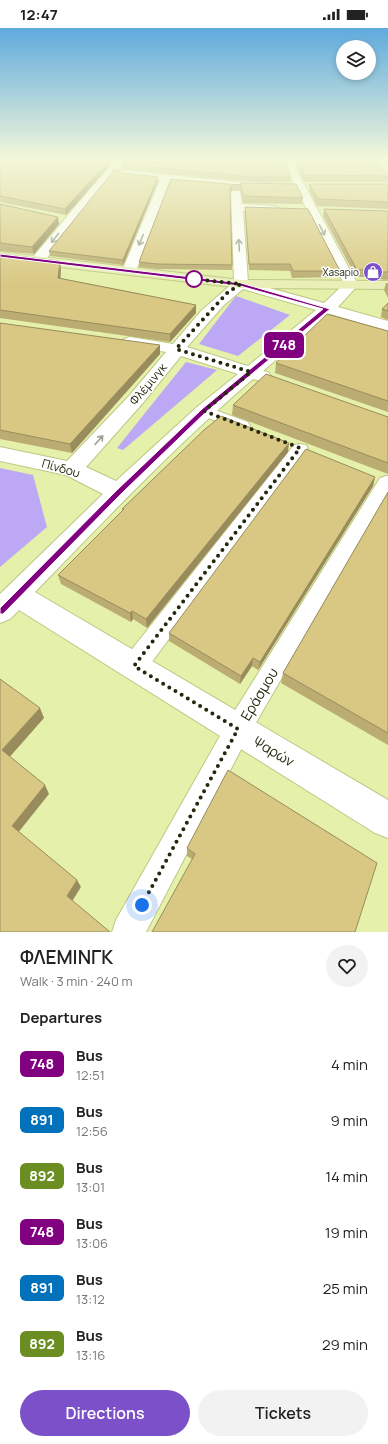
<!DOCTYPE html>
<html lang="en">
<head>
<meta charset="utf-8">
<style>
  :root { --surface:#fff; --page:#f2f2f2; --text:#222; --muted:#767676; --accent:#7b50c9 }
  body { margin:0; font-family:Manrope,sans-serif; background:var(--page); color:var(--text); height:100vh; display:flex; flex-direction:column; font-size:15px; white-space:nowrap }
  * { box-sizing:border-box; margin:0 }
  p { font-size:13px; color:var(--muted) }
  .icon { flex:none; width:22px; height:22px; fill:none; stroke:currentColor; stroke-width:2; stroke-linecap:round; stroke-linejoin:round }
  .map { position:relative; height:904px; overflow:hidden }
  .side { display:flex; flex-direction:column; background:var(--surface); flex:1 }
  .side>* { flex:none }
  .badge { padding:0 8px; border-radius:6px; font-size:14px; line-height:26px }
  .tools { position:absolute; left:336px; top:12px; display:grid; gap:8px }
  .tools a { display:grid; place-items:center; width:40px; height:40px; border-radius:50%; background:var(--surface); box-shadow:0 2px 6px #0003; font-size:20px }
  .you { position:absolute; width:20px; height:20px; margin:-10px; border:3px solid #fff; border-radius:50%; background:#1a73e8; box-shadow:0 0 0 6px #1a73e833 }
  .map>.badge { position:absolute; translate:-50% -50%; box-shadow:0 0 0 2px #fff }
  h2 { padding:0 20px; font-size:15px; line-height:36px }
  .round { display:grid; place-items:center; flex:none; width:42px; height:42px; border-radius:21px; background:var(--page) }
  .overview { display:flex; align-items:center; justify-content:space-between; height:68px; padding:0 20px }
  h1 { font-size:19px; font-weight:600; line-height:30px }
  .cta { display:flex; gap:8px; margin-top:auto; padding:8px 20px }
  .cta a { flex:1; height:46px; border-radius:24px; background:var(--accent); color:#fff; font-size:16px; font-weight:600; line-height:46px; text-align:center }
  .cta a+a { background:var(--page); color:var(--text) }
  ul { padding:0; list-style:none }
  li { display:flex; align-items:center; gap:12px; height:56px; padding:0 20px }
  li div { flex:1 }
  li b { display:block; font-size:15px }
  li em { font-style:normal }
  li .badge { min-width:44px; font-weight:700; text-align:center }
  .status { display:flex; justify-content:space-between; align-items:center; height:28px; padding:0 20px; background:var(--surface); direction:ltr }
  .status svg { height:11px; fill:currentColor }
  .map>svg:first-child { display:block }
</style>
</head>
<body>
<div class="status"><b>12:47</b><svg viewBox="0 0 49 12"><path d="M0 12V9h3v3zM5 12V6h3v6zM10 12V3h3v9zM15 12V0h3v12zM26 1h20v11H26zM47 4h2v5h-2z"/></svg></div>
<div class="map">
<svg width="388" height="904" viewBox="0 0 388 904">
  <rect width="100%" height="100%" fill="#e5f0ab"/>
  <g fill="#bca8f5">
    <path d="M236,268L290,287L238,328L199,316Z"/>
    <path d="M186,334L217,342L123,422L117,420Z"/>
    <path d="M0,440L33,447L47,499L0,539Z"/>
  </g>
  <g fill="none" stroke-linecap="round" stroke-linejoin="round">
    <defs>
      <g id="lane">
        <path d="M204,378L248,394L250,398L248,402L242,403L198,386L196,383L198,380Z"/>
        <path d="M300,416L306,417L308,421L306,425L143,646L134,649L125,646L122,638L125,630L294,417Z"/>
        <path d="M386,448H388V466L247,710L146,904H112L116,892L229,692L380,450Z"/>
      </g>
      <g id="street">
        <path d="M13,130H23L0,147V140Z"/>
        <path d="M78,130H157L162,133L157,136L127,135L112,146L43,235H33L31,232L33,229L106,142L115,135H81L78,134Z"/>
        <path d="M281,130H290L358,257L338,279L388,293V303L330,286L263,343L268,344L271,348L268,352L262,353L253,351C176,417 106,491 35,564L388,772V810L375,805L19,582L10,591L0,595V566L103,466L66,447L0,433V419L67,433L129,368L166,324L124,317L122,314L124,311L130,309L173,316L201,283L234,254L231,165L232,163H240L242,176L274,178L280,181L274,184L243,183L248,254L324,275L344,256ZM243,261L316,282L248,338L187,319L223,278ZM181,328L238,346L197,379L116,453L86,439L142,376Z"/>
        <path d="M351,131H388V137L348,136V132Z"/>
        <path d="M122,142L236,154L271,155L276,158C269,166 185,155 170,153L136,243L134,246H124L122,243L160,152L119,147L117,145L119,143Z"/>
      </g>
      <g id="secondary">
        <path d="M369,130H378L388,141V150L385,149Z"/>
        <path d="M0,224L241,252L388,253V261L241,260L0,232Z"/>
      </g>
    </defs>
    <use href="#lane" stroke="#bdc884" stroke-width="2"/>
    <use href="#street" stroke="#bdc884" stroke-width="2"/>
    <use href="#secondary" stroke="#bdc884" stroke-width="2"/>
    <use href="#lane" fill="#fff" fill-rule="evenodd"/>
    <use href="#street" fill="#fff" fill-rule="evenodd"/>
    <use href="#secondary" fill="#eaefb8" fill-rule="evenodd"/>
  </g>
  <g fill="#bbac72">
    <path d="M0,131L111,137L66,187L0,174Z"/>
    <path d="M296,132L385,144L388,145V154H304L296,138Z"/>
    <path d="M122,136L291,149V154H250L122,141Z"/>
    <path d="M122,145L158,149V153L123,237L50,228L49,223Z"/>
    <path d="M171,151L240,157V162H232L230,165L232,242L157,241L139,239V234Z"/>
    <path d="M240,155L303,170L302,176L243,175L240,162Z"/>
    <path d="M309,156H388V181L317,178L309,162Z"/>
    <path d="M0,176L59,196L34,226L0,223Z"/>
    <path d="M245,179L340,243L339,249L292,250L290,243L249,242L245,185Z"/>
    <path d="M324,181L388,183V252L378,251L376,249H356L323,188Z"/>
    <path d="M0,226L61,241L60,250L196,277V285L170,314L0,290Z"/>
    <path d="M386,255H388V270L384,262Z"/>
    <path d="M388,275V292L381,289L382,281Z"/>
    <path d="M0,295L160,317V326L72,425L0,411Z"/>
    <path d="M388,303V384L275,345L276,335Z"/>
    <path d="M233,377L388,389V446L232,387Z"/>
    <path d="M288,424L147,600L133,591L131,594L61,556L58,547L123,482L122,481Z"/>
    <path d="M375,449L373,458L258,642L252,638L240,656L169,613V605Z"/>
    <path d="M388,464V717L281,655L283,645Z"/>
    <path d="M187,820L355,904L192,831L187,828Z"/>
  </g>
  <g fill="#988c5c">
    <path d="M110,131L111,137L66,187L65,181Z"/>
    <path d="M158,149V153L123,237V232Z"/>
    <path d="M232,157V162L230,165V161Z"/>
    <path d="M58,189L59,196L34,226L32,219Z"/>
    <path d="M60,233L61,241L60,258L58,250Z"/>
    <path d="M196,277V285L170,314V306Z"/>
    <path d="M160,317V326L72,425L70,416Z"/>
    <path d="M289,415L288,424L147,600L146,591Z"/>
    <path d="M375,449L373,458L258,642L260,634Z"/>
    <path d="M132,583L133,591L131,594L130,585Z"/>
    <path d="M253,630L252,638L240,656L241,648Z"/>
    <path d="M40,680L44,690L7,732L2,722Z"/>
    <path d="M45,757L49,766L17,806L12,798Z"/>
    <path d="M77,852L81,859L71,875L67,868Z"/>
  </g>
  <g fill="#d9c884" stroke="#988c5c">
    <path d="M0,131H110L65,181L0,168Z"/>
    <path d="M127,132L284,133L291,149H250L122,136Z"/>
    <path d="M296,132L375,133L385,144L388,145V148L305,147Z"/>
    <path d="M115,141L122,145L158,149L123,232L49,223Z"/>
    <path d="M171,151L240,157H232L230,161L232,237L157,236L139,234Z"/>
    <path d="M240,155L296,156L303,170L244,168Z"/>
    <path d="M309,156H388V174L318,171Z"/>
    <path d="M0,176L58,189L32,219L0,215Z"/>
    <path d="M245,179L308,181L340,243H293L290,236H249Z"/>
    <path d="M324,181L388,183V244H379L378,241L357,242Z"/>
    <path d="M0,226L60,233L58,250L196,277L170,306L0,282Z"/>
    <path d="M388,275V283L382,281Z"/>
    <path d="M327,286L388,303V373L276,335Z"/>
    <path d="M0,295L160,317L70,416L0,402Z"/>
    <path d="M266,346L388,389V435L233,377Z"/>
    <path d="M221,388L289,415L146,591L132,583L130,585L58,547L124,481H122L204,402Z"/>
    <path d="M306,421L375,449L260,634L253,630L241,648L169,605Z"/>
    <path d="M388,464V705L283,645Z"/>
    <path d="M0,651L40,680L2,722L45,757L12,798L77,852L67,868L110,904H0Z"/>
    <path d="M228,742L377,835L355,904H152L195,826L187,820Z"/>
  </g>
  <defs><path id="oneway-shaft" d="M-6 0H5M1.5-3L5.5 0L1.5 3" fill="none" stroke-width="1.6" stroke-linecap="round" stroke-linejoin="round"/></defs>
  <g stroke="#9d9e92">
    <use href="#oneway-shaft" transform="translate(322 202) rotate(63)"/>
    <use href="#oneway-shaft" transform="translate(55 210) rotate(128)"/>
    <use href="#oneway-shaft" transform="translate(141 212) rotate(112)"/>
    <use href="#oneway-shaft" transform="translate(239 217) rotate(-93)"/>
    <use href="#oneway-shaft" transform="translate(99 412) rotate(-48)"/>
  </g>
  <linearGradient id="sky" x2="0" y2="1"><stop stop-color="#5faade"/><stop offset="0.51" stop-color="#f3f8d9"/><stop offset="1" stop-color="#f3f8d9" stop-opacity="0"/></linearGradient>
  <rect width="388" height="257" fill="url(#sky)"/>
  <path fill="#800080" stroke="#fff" d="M0,226L241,255L330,281L206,384L122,465L3,586H0V580L117,462L202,381L323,281L240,258L0,229Z"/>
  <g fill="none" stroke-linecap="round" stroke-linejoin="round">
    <path stroke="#25280d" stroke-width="4" stroke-dasharray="0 7.2" d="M142,877L238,701L134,638L300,420L204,383L251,344L176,321L228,264L241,256L194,251"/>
  </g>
  <defs>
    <symbol id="shop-disc" viewBox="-11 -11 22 22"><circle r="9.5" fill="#7b50c9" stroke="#fff"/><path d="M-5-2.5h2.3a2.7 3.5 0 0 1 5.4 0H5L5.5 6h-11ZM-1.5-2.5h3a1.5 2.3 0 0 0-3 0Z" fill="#fff"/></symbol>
  </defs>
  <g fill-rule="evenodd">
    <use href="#shop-disc" x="362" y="233" width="22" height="22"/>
  </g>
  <circle fill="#fff" stroke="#800080" stroke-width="2" cx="194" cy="251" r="8"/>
  <g text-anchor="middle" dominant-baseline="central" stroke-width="3" stroke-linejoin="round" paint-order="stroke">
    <g font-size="10" fill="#25280d" stroke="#fff" text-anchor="end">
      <text x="359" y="244">Xasapio</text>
    </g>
    <g font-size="12" fill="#25280d" stroke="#fff">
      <text transform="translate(148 356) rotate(-50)">Φλέμινγκ</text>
      <text transform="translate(61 440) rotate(16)">Πίνδου</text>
    </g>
    <g font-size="14" fill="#25280d" stroke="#fff">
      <text transform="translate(259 666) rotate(-59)">Εράσμου</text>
      <text transform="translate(274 723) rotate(31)">Ψαρών</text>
    </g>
  </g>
</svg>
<div class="tools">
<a><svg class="icon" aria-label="layers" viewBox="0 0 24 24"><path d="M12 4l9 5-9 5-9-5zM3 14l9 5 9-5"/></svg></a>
</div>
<div class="you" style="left:142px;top:877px"></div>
<b class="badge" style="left:284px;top:317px;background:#800080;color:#fff">748</b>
</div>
<section class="side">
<div class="overview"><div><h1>ΦΛΕΜΙΝΓΚ</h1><p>Walk · 3 min · 240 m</p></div><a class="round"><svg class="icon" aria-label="heart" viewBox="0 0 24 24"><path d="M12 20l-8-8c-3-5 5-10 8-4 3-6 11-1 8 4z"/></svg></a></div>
<h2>Departures</h2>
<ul>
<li><span class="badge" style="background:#800080;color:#fff">748</span><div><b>Bus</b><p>12:51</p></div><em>4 min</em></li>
<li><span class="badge" style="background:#0072bc;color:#fff">891</span><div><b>Bus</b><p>12:56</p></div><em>9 min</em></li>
<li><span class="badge" style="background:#6b8e23;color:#fff">892</span><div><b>Bus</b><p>13:01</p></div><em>14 min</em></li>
<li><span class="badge" style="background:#800080;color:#fff">748</span><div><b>Bus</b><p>13:06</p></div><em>19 min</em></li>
<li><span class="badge" style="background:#0072bc;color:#fff">891</span><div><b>Bus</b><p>13:12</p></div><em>25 min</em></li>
<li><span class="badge" style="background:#6b8e23;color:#fff">892</span><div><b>Bus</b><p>13:16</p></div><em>29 min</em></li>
</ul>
<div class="cta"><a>Directions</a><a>Tickets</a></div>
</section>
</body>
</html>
